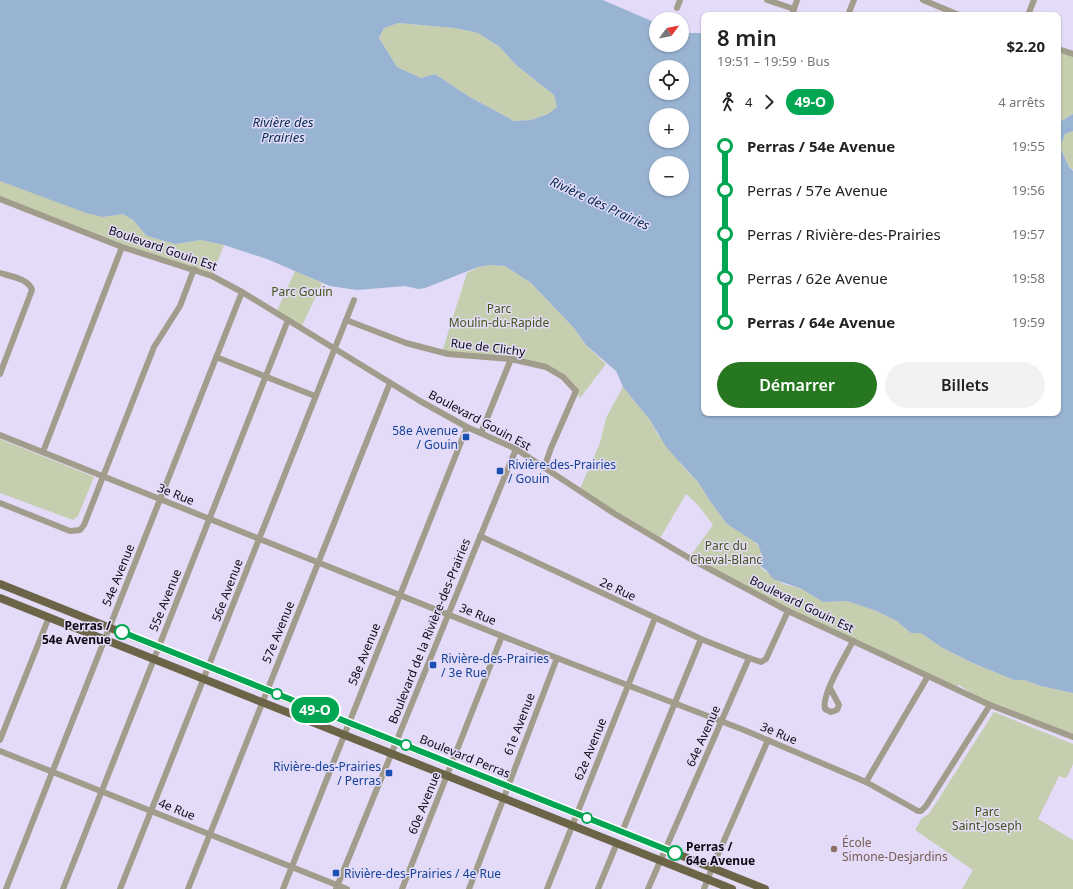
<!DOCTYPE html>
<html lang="fr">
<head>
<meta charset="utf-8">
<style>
  :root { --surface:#fff; --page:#f2f2f2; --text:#222; --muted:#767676; --accent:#277720 }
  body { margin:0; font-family:"Noto Sans",sans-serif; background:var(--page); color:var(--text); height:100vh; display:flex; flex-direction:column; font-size:15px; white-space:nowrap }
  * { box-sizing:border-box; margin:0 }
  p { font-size:13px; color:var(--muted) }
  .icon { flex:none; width:22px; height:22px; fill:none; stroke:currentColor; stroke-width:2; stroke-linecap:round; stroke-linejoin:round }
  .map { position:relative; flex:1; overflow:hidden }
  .sheet { position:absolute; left:701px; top:12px; width:360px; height:404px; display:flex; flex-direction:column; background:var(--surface); border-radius:8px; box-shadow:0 1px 3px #0004 }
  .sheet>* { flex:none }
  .badge { padding:0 8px; border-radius:13px; font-size:14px; line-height:26px }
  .needle { width:26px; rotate:58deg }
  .tools { position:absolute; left:649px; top:12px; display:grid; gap:8px }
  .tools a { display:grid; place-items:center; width:40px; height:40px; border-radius:50%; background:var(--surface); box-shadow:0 1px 3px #0004; font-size:20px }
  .map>.badge { position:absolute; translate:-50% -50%; box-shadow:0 0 0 2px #fff }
  .legs { display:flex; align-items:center; gap:6px; height:44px; padding:0 16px; font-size:13px }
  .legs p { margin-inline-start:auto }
  .head { display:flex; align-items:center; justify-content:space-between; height:68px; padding:0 16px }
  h1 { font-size:22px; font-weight:600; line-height:30px }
  .cta { display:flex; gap:8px; margin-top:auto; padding:8px 16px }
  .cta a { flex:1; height:46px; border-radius:24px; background:var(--accent); color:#fff; font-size:16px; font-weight:600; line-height:46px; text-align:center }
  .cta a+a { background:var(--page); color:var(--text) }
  ul { padding:0 16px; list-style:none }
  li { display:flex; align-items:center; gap:14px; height:44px; font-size:15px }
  li i { display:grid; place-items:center; width:6px; height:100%; margin:0 5px; background:currentColor }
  li i::after { content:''; width:10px; height:10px; margin:-5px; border:3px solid; border-radius:50%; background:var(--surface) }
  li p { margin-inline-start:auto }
  li:first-child i { background:linear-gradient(#0000 50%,currentColor 0) }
  li:last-child i { background:linear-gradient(currentColor 50%,#0000 0) }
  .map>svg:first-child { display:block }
</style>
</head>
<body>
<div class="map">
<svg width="1073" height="889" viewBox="0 0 1073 889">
  <rect width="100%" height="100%" fill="#e3dbf7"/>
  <g fill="#c5cfaf">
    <path d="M398,23L455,28L478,33L500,47L516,65L554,95L557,107L548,114L531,120L514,121L468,96L435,74L421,78L397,67L379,38L384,28Z"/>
    <path d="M1058,49L1073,53V114L1058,123Z"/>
    <path d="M1073,131V170L1069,167L1060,147L1065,134Z"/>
    <path d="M0,181L103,217L123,214L133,220L147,236L175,244L201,240L224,245L212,276L0,201Z"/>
    <path d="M489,265L505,266L531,283L574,328L586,345L606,364L580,398L576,391L546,367L442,352L467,273L478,267Z"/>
    <path d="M295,271L322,283L301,328L276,313Z"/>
    <path d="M623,387L650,420L658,435L689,473L698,482L710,501L727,524L753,540L762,550L759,562L761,568L783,584L802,589L823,602L847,601L874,610L897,621L911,633H921L941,647L973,663L1014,680H1024L1041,686L1073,693V737L990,705L959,685L957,686C866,654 776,602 689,558L713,525L698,505L686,494L659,540L579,491L600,443L606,418Z"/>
    <path d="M0,439L94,477L78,516L73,520L0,493Z"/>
    <path d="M994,712L1073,744V764L1067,777L1064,778L1059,776L1038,819L1073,840V889H962L973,870L915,830L922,818L929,814Z"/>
  </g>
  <path fill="#99b3d2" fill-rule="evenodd" d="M0,0H603L656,23V45H682V33H704V413H1058V123L1073,114V131L1065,134L1060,147L1069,167L1073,171V693L1041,686L1024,680H1014L973,663L941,647L921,633H911L897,621L874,610L847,601L823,602L802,589L773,579L766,570L759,565L762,555L758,544L727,524L710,501L698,482L666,447L650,420L623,387L616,371L586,345L574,328L531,283L505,266L489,265L478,267L425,288L418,289L405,286L357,290L330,286L267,259L224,245L201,240L175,244L147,236L133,220L123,214L103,217L86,213L0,181ZM398,23L455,28L478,33L500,47L516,65L554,95L557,107L548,114L531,120L514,121L468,96L435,74L421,78L397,67L379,38L384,28ZM656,67H682V93H656ZM656,115H682V141H656ZM656,163H682V189H656Z"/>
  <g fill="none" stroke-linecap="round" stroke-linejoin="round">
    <g stroke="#a19c8c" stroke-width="6">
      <path d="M767,0L794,9"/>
      <path d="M923,0L959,15"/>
      <path d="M677,8L680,0"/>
      <path d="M792,15L797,0"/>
      <path d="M848,15L854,0"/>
      <path d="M1028,15L1034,0"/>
      <path d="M1058,49L1073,54"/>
      <path d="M0,199L122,247L212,276L242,292L420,401L467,427L516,449L615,514L689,558L788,611L853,641L990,705L1073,737"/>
      <path d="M0,273C10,276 29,279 32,290L0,374"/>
      <path d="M346,320L406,343L448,354L511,359L546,367L563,377L576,391L551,448L544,468"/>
      <path d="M216,357L315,396"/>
      <path d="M481,433L511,359"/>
      <path d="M0,435L557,658L744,730L866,782L918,811H921L926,806L990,705"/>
      <path d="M43,452L122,247"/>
      <path d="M0,503L70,531L80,530L84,525L154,347L180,306L194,269"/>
      <path d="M480,536L701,639L749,658"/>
      <path d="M830,688L839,705L837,710L831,712L825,709C821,695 846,655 853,641"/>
      <path d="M0,740L49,617"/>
      <path d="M0,751L347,889"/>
      <path d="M866,782L928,676"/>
      <path d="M622,832L701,639"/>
      <path d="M6,889L242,292"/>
      <path d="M63,889L288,320"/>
      <path d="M120,889L354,300"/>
      <path d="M188,889L390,383"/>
      <path d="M283,889L467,427"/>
      <path d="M336,889L516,449"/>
      <path d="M402,889L502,636"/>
      <path d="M469,889L557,658"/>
      <path d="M547,889L655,618"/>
      <path d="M598,889L617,843"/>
      <path d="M648,889L749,658L761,662L766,659L788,611"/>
      <path d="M704,889L712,868L768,740"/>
    </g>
    <g stroke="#6c6446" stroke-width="8">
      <path d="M0,584L765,889"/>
      <path d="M0,598L732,889"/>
    </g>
  </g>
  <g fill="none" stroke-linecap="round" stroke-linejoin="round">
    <defs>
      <path id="line-1" d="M122,632L675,853"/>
    </defs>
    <use href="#line-1" stroke="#fff" stroke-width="9"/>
    <use href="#line-1" stroke="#00a651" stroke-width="6"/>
  </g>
  <g fill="#1a4fb4" stroke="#e3dbf7" stroke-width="1.5">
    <rect x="462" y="433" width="8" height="8" rx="2"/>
    <rect x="496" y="467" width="8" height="8" rx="2"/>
    <rect x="429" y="661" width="8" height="8" rx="2"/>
    <rect x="385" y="769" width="8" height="8" rx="2"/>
    <rect x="332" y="869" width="8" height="8" rx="2"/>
  </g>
  <g fill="#fff" stroke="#00a651" stroke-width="2">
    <circle cx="122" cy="632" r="7"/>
    <circle cx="277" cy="694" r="5"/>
    <circle cx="406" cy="745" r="5"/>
    <circle cx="587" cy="818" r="5"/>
    <circle cx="675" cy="853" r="7"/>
  </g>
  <circle fill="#8d6e63" stroke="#e3dbf7" stroke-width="1.5" cx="834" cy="849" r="4"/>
  <g text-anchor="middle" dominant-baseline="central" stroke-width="3" stroke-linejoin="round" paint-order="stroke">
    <g font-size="12" fill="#0e0b14" stroke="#e3dbf7">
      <text transform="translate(163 248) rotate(19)">Boulevard Gouin Est</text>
      <text transform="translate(488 347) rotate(7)">Rue de Clichy</text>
      <text transform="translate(480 420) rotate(28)">Boulevard Gouin Est</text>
      <text transform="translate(176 494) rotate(22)">3e Rue</text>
      <text transform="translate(118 575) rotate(-68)">54e Avenue</text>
      <text transform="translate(618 589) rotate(25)">2e Rue</text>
      <text transform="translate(227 590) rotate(-69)">56e Avenue</text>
      <text transform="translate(165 600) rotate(-68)">55e Avenue</text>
      <text transform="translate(802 604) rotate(26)">Boulevard Gouin Est</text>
      <text transform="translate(478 614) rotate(22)">3e Rue</text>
      <text transform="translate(429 631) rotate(-68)">Boulevard de la Rivière-des-Prairies</text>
      <text transform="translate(278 632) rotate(-68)">57e Avenue</text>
      <text transform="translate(364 654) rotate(-68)">58e Avenue</text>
      <text transform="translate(519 724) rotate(-69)">61e Avenue</text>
      <text transform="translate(779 733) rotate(23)">3e Rue</text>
      <text transform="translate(703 736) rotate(-66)">64e Avenue</text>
      <text transform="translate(590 749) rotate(-68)">62e Avenue</text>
      <text transform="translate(465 756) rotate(22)">Boulevard Perras</text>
      <text transform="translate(424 803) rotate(-68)">60e Avenue</text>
      <text transform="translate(177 809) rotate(22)">4e Rue</text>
    </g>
    <g font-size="12" fill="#465319" stroke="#e3dbf7">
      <text x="302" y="291">Parc Gouin</text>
      <text x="499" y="308">Parc<tspan x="499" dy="14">Moulin-du-Rapide</tspan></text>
      <text x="726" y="545">Parc du<tspan x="726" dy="14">Cheval-Blanc</tspan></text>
      <text x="987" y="811">Parc<tspan x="987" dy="14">Saint-Joseph</tspan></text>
    </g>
    <g font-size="12" fill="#164399" stroke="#e3dbf7" text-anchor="start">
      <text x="458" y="430" text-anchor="end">58e Avenue<tspan x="458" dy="14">/ Gouin</tspan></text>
      <text x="508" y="464">Rivière-des-Prairies<tspan x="508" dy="14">/ Gouin</tspan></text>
      <text x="441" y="658">Rivière-des-Prairies<tspan x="441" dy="14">/ 3e Rue</tspan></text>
      <text x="381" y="766" text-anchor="end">Rivière-des-Prairies<tspan x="381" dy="14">/ Perras</tspan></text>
      <text x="344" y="873">Rivière-des-Prairies / 4e Rue</text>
    </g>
    <g font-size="12" font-weight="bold" fill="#0e0b14" stroke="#e3dbf7" text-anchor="end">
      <text x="111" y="625">Perras /<tspan x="111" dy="14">54e Avenue</tspan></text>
      <text x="686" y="846" text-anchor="start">Perras /<tspan x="686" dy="14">64e Avenue</tspan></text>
    </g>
    <g font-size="12" fill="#785e54" stroke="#e3dbf7" text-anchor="start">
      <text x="842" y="842">École<tspan x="842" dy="14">Simone-Desjardins</tspan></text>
    </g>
    <g font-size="13" font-style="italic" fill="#042a52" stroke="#e3dbf7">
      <text x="283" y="122">Rivière des<tspan x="283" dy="15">Prairies</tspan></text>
      <text transform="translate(600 203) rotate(25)">Rivière des Prairies</text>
    </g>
  </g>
</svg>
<div class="tools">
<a><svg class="needle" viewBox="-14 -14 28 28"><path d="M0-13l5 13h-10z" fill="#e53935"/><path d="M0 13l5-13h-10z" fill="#767676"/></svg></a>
<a><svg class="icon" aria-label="locate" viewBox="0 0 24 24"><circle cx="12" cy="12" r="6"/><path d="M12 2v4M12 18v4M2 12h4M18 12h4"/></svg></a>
<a>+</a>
<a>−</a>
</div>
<b class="badge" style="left:315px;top:710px;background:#00a651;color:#fff">49-O</b>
<section class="sheet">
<div class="head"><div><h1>8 min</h1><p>19:51 – 19:59 · Bus</p></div><b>$2.20</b></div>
<div class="legs"><svg class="icon" aria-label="walk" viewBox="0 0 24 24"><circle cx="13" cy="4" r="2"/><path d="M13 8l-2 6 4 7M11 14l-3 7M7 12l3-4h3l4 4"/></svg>4<svg class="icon" aria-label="forward" viewBox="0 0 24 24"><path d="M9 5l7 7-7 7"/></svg><b class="badge" style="background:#00a651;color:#fff">49-O</b><p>4 arrêts</p></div>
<ul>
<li><i style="color:#00a651"></i><b>Perras / 54e Avenue</b><p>19:55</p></li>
<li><i style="color:#00a651"></i><span>Perras / 57e Avenue</span><p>19:56</p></li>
<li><i style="color:#00a651"></i><span>Perras / Rivière-des-Prairies</span><p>19:57</p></li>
<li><i style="color:#00a651"></i><span>Perras / 62e Avenue</span><p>19:58</p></li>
<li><i style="color:#00a651"></i><b>Perras / 64e Avenue</b><p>19:59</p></li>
</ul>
<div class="cta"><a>Démarrer</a><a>Billets</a></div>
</section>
</div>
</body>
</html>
